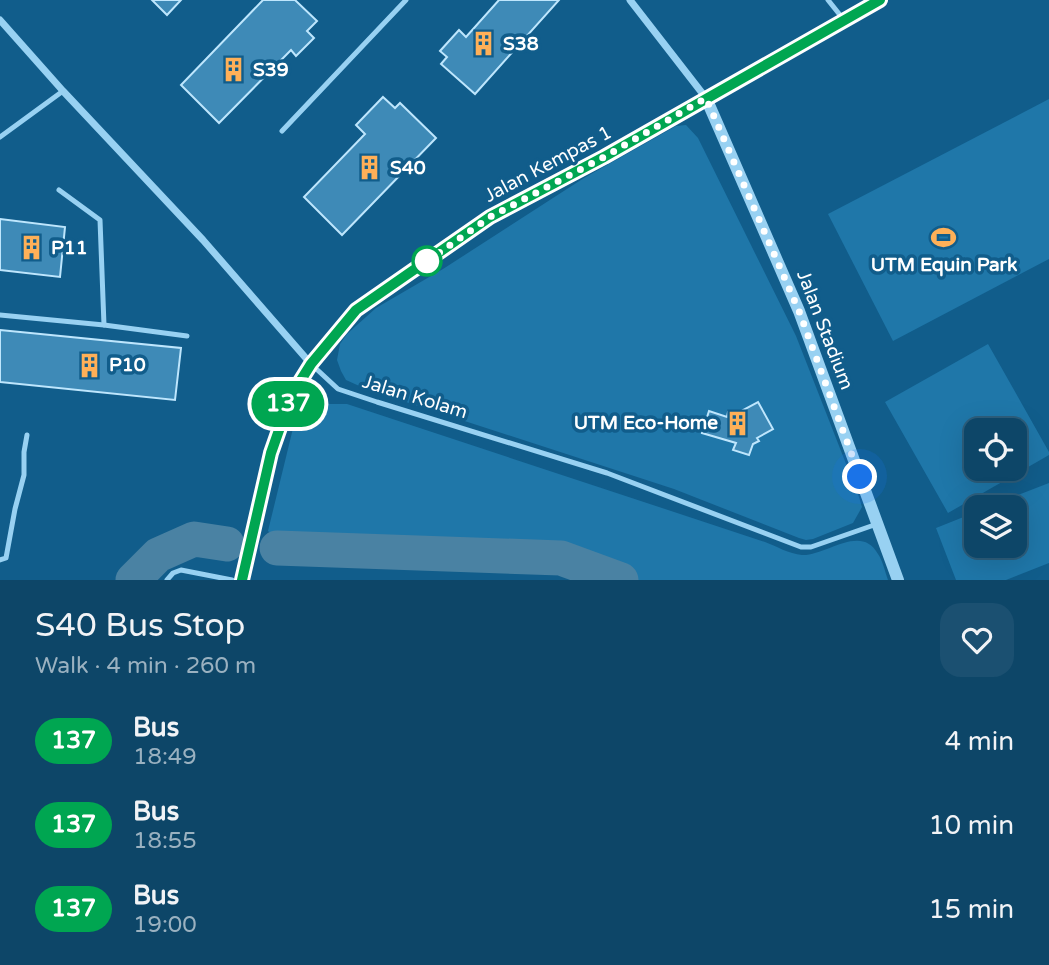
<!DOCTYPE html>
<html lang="en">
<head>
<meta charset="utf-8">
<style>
  :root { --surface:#0d4668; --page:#1b5071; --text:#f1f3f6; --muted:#9ab1c0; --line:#2d5e7c }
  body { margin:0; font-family:"Varela Round",sans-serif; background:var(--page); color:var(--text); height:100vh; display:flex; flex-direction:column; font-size:26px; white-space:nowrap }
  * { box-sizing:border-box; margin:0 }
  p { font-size:23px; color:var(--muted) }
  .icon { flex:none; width:38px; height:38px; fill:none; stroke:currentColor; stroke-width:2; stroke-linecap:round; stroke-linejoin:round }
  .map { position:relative; height:580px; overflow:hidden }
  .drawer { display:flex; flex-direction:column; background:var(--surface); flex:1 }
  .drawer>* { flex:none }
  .badge { padding:0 14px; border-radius:23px; font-size:24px; line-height:46px }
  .tools { position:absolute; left:964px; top:418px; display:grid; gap:14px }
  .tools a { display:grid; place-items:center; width:63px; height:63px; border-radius:14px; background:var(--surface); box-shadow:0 7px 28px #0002,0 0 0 2px var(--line); font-size:35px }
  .you { position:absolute; width:35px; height:35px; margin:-18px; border:5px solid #fff; border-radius:50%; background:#1a73e8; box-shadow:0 0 0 10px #1a73e833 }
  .map>.badge { position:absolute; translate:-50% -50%; box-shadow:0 0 0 4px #fff }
  .round { display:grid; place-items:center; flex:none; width:74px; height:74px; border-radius:21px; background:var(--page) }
  .head { display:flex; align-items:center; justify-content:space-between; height:119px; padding:0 35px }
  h1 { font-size:33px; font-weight:600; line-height:52px }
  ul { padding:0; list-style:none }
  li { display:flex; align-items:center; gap:21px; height:84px; padding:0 35px }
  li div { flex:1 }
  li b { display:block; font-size:26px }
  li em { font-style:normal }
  li .badge { min-width:77px; font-weight:700; text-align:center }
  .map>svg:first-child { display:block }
</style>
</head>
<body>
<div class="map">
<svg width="1049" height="580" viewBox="0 0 1049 580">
  <rect width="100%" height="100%" fill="#115d8b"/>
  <g fill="#1f77a9" fill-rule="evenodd">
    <path d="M1049,99V259L893,341L828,214Z"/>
    <path d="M686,125L698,138L796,336L859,497L862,507L853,523L813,539L806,540L799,538L674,489L366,389L346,380L341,371L337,360L340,344L347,334L376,308L443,269L584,178L676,126Z"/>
    <path d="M988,344L1049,452V455L948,513L885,402ZM1015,430V469H976V430Z"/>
    <path d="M328,404H347L765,542C776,546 789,554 802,555C826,556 861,523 878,554C883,561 885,572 888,580H636L559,549L279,541L268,531L296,416L312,409Z"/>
    <path d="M1049,483V563L1006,580H956L936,528L976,512V546H1015V508L987,507Z"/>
  </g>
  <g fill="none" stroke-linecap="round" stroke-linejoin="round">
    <g stroke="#4a82a3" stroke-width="35">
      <path d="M277,548L561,558L621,580"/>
      <path d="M133,580L158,555L194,539L227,544"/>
    </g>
  </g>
  <g fill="#3e8ab7" stroke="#bee6fd" stroke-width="2">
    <path d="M152,0H181L167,15Z"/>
    <path d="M263,0H295L317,21L307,31L314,38L296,56L291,50L219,123L181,85Z"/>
    <path d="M499,0H559L475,94L441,64L447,57L440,51L459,30L466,37Z"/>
    <path d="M383,97L395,108L400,103L436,138L342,235L304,197L365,134L356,125Z"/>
    <path d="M0,219L65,227L60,277L0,270Z"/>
    <path d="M0,330L181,348L175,400L0,382Z"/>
    <path d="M758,402L773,429L757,438L759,441L753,444L749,455L733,450L736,443L702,433L709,411L727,417L728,412L740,416L745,413L743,410Z"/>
  </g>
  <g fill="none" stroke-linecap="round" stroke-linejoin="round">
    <g stroke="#98d1f2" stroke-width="5">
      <path d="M828,0L844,20"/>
      <path d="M282,131L406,0"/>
      <path d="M0,137L63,91"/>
      <path d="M59,190L100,220L104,325"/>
      <path d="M0,315L104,325L187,336"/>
      <path d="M311,364L338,389L377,402L607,473L801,547H811L877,524"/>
      <path d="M0,560L6,558L15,509L24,475V452L27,435"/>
      <path d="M167,580L173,573L181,570L232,580"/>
    </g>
    <g stroke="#98d1f2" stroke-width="7">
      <path d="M630,0L706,98"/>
      <path d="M0,20L63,91L203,240L311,364"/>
    </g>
    <g stroke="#98d1f2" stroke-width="12">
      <path d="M706,98L799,311L898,580"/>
      <path d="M242,580L271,453L291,396L311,364L356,310L490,217L604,157L880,0"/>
    </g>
  </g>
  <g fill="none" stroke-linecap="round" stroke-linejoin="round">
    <defs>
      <path id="line" d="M242,580L271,453L291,396L311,364L356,310L490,217L604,157L880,0"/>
    </defs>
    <use href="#line" stroke="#fff" stroke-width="16"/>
    <use href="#line" stroke="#00a651" stroke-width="10"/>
    <path stroke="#fff" stroke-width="7" stroke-dasharray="0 12.6" d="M427,261L423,264L490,217L604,157L706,98L799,311L860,477"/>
  </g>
  <defs>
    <symbol id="building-bare" viewBox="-9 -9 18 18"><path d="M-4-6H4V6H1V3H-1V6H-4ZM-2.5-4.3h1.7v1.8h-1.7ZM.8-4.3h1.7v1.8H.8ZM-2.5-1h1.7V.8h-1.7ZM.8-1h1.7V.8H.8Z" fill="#ffb058" stroke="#115d8b" stroke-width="2.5" paint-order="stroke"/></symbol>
    <symbol id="stadium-bare" viewBox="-9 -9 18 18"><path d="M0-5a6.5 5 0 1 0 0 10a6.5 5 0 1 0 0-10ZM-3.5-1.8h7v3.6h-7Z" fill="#ffb058" stroke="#115d8b" stroke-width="2.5" paint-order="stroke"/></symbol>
  </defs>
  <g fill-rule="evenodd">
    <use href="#building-bare" x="466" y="26" width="35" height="35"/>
    <use href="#building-bare" x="216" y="52" width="35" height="35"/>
    <use href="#building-bare" x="352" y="150" width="35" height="35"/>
    <use href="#stadium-bare" x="926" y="220" width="35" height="35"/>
    <use href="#building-bare" x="14" y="230" width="35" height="35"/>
    <use href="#building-bare" x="72" y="348" width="35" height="35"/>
    <use href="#building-bare" x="720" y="406" width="35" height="35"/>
  </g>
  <circle fill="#fff" stroke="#00a651" stroke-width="3.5" cx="427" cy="261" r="14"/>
  <g text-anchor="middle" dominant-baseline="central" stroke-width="7" stroke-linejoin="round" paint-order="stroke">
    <g font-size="19" font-weight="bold" fill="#fff" stroke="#115d8b" text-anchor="start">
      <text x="503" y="44">S38</text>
      <text x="253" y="70">S39</text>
      <text x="390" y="168">S40</text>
      <text x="51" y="248">P11</text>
      <text x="944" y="265" text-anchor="middle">UTM Equin Park</text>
      <text x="109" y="365">P10</text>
      <text x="718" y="423" text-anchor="end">UTM Eco-Home</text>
    </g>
    <g font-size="19" fill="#fff" stroke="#115d8b">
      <text transform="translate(548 164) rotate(-28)">Jalan Kempas 1</text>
      <text transform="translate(825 330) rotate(69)">Jalan Stadium</text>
      <text transform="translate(415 397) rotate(17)">Jalan Kolam</text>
    </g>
  </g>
</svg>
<div class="tools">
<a><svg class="icon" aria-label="locate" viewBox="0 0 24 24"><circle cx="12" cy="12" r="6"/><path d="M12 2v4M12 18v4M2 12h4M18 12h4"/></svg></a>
<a><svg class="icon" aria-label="layers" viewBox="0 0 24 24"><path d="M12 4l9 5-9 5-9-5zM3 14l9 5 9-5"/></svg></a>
</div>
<div class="you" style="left:860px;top:477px"></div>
<b class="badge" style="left:288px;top:404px;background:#00a651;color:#fff">137</b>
</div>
<section class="drawer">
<div class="head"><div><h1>S40 Bus Stop</h1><p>Walk · 4 min · 260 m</p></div><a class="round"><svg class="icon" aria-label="heart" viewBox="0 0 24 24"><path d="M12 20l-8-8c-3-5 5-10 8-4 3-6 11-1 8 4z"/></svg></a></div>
<ul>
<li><span class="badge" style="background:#00a651;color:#fff">137</span><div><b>Bus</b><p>18:49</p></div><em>4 min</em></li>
<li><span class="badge" style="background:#00a651;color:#fff">137</span><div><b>Bus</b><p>18:55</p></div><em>10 min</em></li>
<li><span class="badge" style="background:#00a651;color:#fff">137</span><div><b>Bus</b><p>19:00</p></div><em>15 min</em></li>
</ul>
</section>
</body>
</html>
